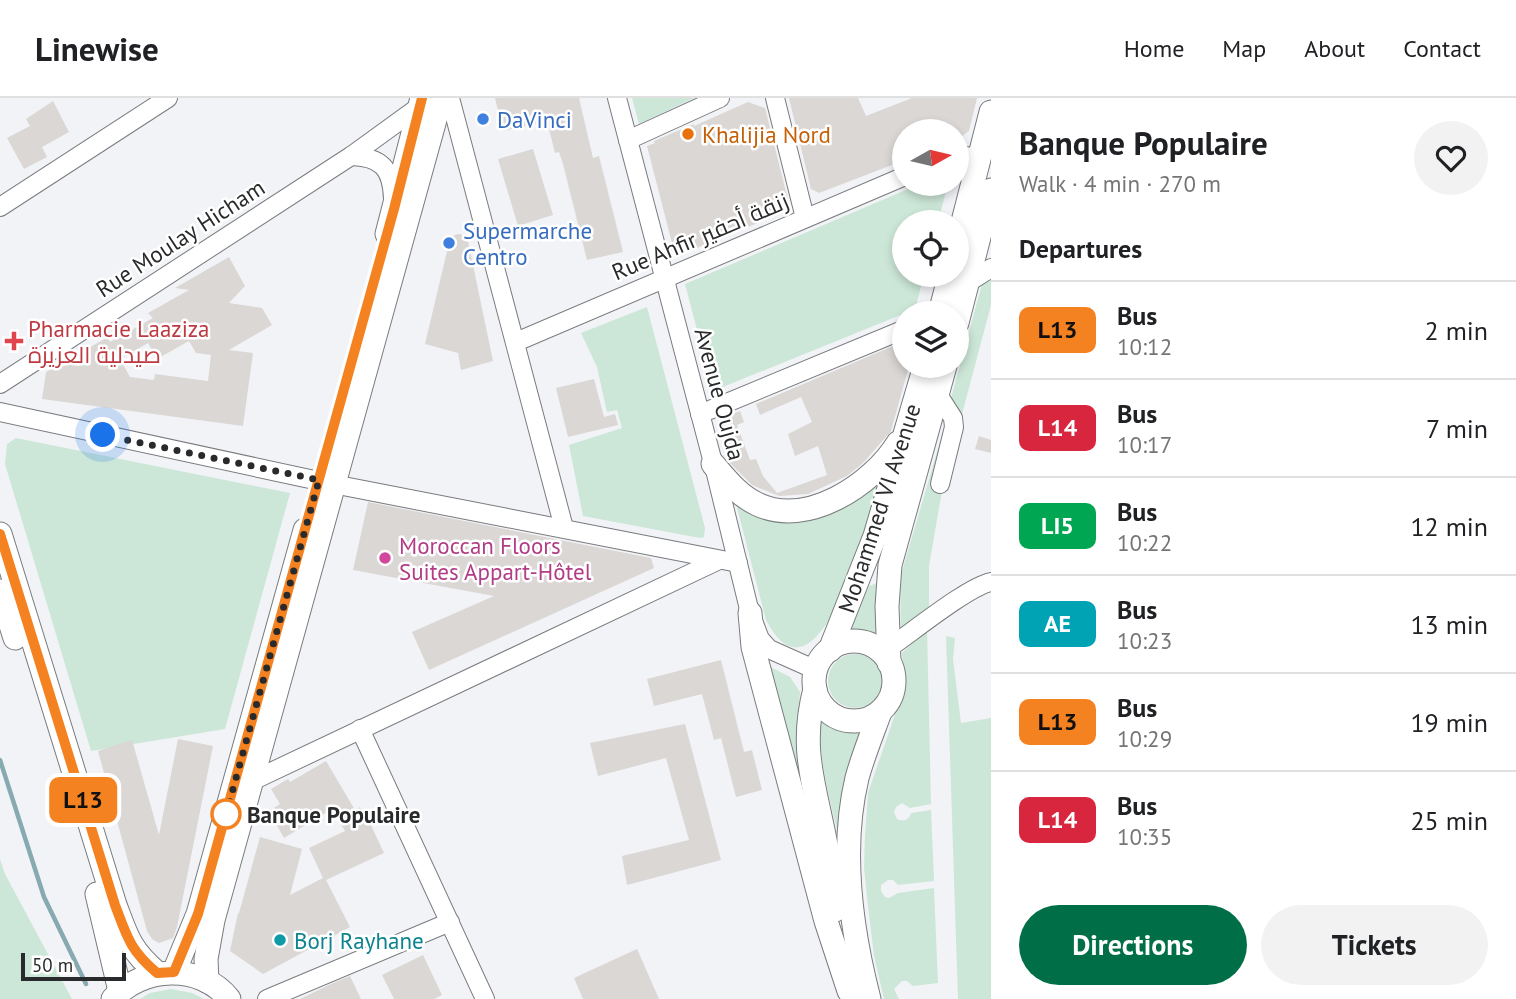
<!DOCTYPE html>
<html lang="en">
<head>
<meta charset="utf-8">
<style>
  :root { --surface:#fff; --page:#f2f2f2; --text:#202124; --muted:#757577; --line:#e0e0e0; --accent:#006f48 }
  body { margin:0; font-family:"PT Sans",Cairo,sans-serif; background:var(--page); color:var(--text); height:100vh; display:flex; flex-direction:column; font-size:26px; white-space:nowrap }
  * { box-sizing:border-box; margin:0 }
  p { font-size:23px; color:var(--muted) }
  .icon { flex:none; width:38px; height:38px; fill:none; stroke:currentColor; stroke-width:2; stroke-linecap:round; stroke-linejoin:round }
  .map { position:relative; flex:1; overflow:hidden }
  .details { display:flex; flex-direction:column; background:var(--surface); width:525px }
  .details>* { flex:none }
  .badge { padding:0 14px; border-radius:10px; font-size:24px; line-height:46px }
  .needle { width:46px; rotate:82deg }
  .tools { position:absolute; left:892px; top:21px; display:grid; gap:14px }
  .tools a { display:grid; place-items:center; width:77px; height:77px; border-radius:50%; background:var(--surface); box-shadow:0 4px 10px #0003; font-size:35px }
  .scale { position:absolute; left:21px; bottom:18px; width:105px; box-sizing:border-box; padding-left:7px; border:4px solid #292a2b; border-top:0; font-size:19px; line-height:24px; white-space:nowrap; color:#292a2b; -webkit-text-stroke:5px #fff; paint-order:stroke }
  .you { position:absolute; width:35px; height:35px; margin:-18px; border:5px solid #fff; border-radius:50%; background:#1a73e8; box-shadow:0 0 0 10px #1a73e833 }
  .map>.badge { position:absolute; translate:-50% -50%; box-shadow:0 0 0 4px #fff }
  h2 { padding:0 28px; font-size:26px; line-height:63px }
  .round { display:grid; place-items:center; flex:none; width:74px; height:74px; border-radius:37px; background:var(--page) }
  .headline { display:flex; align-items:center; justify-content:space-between; height:119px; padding:0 28px }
  h1 { font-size:33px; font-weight:700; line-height:52px }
  .action { display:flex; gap:14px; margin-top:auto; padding:14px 28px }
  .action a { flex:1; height:80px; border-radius:42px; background:var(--accent); color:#fff; font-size:28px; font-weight:700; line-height:80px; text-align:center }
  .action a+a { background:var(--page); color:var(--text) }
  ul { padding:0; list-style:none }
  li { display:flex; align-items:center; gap:21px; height:98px; padding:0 28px; border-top:2px solid var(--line) }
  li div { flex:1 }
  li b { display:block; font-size:26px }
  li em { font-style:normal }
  li .badge { min-width:77px; font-weight:700; text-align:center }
  header { display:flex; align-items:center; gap:42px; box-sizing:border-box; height:98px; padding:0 35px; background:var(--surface); border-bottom:2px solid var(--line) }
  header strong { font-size:33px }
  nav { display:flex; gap:38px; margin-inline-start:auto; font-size:24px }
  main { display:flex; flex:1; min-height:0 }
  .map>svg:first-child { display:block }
</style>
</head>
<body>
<header>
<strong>Linewise</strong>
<nav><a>Home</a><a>Map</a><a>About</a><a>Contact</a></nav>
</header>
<main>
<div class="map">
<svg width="991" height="901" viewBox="0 0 991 901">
  <rect width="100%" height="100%" fill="#f2f3f7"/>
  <g fill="#cce7d7">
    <path d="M632,0H694L639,26Z"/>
    <path d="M920,86H948L938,124H905V177H924L916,208L908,214L713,293L685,186Z"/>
    <path d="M991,178V207L961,320L954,311L951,300L982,186Z"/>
    <path d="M647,209L705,430L704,439L700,440L583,418L569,347L622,330L617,312L607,314L597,269L581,235Z"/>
    <path d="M947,320L942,393L929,468V514L901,533L900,480Z"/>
    <path d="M16,340L290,395L225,631L91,653L5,366L7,346Z"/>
    <path d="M882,377C872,412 819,624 766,522L734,398L762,415Z"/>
    <path d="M877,485L879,488L880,545L863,538H846L869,488Z"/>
    <path d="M927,531L931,706L910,710L902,705L896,709L894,714L897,721C904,724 909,722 911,715L931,712L934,783L898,787L893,782H888L881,787V793L885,799L889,800L898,795L934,790L938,885L913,888L907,883H902L894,891L899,901H884L874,858L868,808L864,770L865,737L868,695L902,596L904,581L902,555Z"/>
    <path d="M946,538L955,540L953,561L961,625L991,620V901H958Z"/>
    <circle cx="855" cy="583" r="27"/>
    <path d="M767,567L790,579L800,594L796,636L818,760Z"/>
    <path d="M819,615L844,629H867L839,739C828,696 819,661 819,615Z"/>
    <path d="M0,761L5,776L72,901H0Z"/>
    <path d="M171,891L192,895L204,901H140L150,895Z"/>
  </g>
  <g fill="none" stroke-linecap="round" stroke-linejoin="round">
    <path stroke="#87aab1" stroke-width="4.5" d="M0,662L44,799L86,886"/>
  </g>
  <g fill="#dad7d5" fill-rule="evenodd">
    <path d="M495,0H579L593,60L599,58L623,154L587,162L563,66L559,54L555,55L547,23L503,33Z"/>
    <path d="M789,0H858L866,18L912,0H977L969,33L957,42V33H905V62L819,95L811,91Z"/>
    <path d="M53,3L69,34L42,49L47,59L24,71L7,40L30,28L26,21Z"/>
    <path d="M748,4L765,10L789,106L787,113L687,154L673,149L647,48L655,45L654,43L694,26V28Z"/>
    <path d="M533,51L553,117L518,128L498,61Z"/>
    <path d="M458,136L464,137L468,143L493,263L461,272L458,255L425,246L449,145L452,138Z"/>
    <path d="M229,159L245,188L229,205L262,210L272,227L229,252L253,255L243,328L42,301L46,274L108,239L110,244L153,220L148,215L189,192L175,190ZM189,243L196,255L211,257L208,283L155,276L154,282L130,279L120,261L148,245L157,261Z"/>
    <path d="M905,243V268H909L891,333L863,365L847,378L808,396L779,398L752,387L729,364L719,330L722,320L740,313L744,324L737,327L750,362L756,361L763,378L777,395L827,377L818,348L795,358L788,336L812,324L801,299L760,317L756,306Z"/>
    <path d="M594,281L604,319L615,316L618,327L568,339L556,290Z"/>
    <path d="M979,338L991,342V355L975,351Z"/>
    <path d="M368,404L651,460L654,470L429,572L412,534L494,498L353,472Z"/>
    <path d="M721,562L744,654L752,652L762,692L736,699L721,640L714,642L702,596L654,608L647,581Z"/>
    <path d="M685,626L721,762L627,787L622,758L689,742L666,660L598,678L590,645Z"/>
    <path d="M178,641L213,648L177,829L173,840L159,845L152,841L147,833L98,653L132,642L159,737Z"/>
    <path d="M326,663L355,712L360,709L368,721L384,755L326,782L350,829L263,876L230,853L238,815H239L260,739L302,751L290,797L323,780L309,750L345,733L332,711L284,740L269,713L280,706L271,691L288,681L290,684Z"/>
    <path d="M637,851L659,901H583L574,880Z"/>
    <path d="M423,857L442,897L434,901H394L382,877Z"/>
    <path d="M350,878L361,901H300L333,885Z"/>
  </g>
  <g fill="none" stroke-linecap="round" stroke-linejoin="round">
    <defs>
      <g id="minor">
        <path d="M450,0L564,430"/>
        <path d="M617,0L716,376L750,515L760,541L769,551L816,572"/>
        <path d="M775,0L805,120"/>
        <path d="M628,42L720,0"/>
        <path d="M957,57L979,60"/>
        <path d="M351,58C381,59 392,70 393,101"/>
        <path d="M0,109L168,0"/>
        <path d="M969,184L991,170"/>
        <path d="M516,244L905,78"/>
        <path d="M0,286L351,58L420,8"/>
        <path d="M937,295L953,320L954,329L940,386"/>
        <path d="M0,314L333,386L738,465"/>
        <path d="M700,316L905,231"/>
        <path d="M889,550C911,535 969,488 991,484"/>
        <path d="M360,631L485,901"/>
        <path d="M252,683L719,462"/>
        <path d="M267,901L450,824"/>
      </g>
      <g id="major">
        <path d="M387,136L422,0"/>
        <path d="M957,147L991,14"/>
        <path d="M940,215L950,177"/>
        <path d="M957,225L991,92"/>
        <path d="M713,366C726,381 738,397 757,406C807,430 872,387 898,345"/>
        <path d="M0,436L115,807C127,839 130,852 157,875"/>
        <path d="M0,493L15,540"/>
        <path d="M750,515L753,549L826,823L849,893"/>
        <circle cx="854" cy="583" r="40"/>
        <path d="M830,552L875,438L925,268"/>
        <path d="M889,565L887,508L890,467L945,268"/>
        <path d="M815,591C799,651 815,688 826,747C831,768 832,790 835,812"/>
        <path d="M97,796L120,893"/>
        <path d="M174,874L198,816L305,432"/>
        <path d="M207,883L206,861L213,822L441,0"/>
        <path d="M113,901C141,868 201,865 229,901"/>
        <path d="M869,901C851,831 840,751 857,680C863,658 872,636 880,614"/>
      </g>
    </defs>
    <use href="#minor" stroke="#797b7e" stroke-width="20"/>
    <use href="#major" stroke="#797b7e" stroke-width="25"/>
    <use href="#minor" stroke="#fff" stroke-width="18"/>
    <use href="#major" stroke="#fff" stroke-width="23"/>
  </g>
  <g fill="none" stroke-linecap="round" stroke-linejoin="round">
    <defs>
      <path id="line" d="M0,436L115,807C127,839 130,852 157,875L174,874L198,816L394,111L422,0"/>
    </defs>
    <use href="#line" stroke="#fff" stroke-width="16"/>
    <use href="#line" stroke="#f58220" stroke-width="10"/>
    <path stroke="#292a2b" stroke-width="7" stroke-dasharray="0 12.6" d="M103,337L319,382L226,716"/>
  </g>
  <g fill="#3f7fe0" stroke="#fff" stroke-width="2.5">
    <circle cx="483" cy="21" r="7"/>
    <circle cx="449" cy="145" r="7"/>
  </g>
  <circle fill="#e8710a" stroke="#fff" stroke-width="2.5" cx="688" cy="36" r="7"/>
  <path fill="#e0444e" stroke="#fff" stroke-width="2.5" d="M10.5 232.5h7v7h7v7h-7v7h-7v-7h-7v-7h7z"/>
  <circle fill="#d1479c" stroke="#fff" stroke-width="2.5" cx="385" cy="460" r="7"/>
  <circle fill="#fff" stroke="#f58220" stroke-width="3.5" cx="226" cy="716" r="14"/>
  <circle fill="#0f9aa8" stroke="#fff" stroke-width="2.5" cx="280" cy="842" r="7"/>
  <g text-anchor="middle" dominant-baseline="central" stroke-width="5" stroke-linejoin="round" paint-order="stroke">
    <g font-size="23" fill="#366cbe" stroke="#fff" text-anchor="start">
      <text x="497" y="21">DaVinci</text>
      <text x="463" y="132">Supermarche<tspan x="463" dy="26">Centro</tspan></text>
    </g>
    <g font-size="23" fill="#c56008" stroke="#fff" text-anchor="start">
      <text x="702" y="36">Khalijia Nord</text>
    </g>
    <g font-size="23" fill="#292a2b" stroke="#fff">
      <text transform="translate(700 138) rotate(-23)">Rue Ahfir زنقة أحفير</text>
      <text transform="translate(180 140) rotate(-33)">Rue Moulay Hicham</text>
      <text transform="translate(720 296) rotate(75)">Avenue Oujda</text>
      <text transform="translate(879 410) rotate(-72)">Mohammed VI Avenue</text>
    </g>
    <g font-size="23" fill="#be3a42" stroke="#fff" text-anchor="start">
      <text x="28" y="230">Pharmacie Laaziza<tspan x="28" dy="26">صيدلية العزيزة</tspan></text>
    </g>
    <g font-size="23" fill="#b23c85" stroke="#fff" text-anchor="start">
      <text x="399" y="447">Moroccan Floors<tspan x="399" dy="26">Suites Appart-Hôtel</tspan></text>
    </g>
    <g font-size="23" font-weight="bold" fill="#292a2b" stroke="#fff" text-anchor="start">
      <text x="247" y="716">Banque Populaire</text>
    </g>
    <g font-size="23" fill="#0d838f" stroke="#fff" text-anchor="start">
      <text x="294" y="842">Borj Rayhane</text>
    </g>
  </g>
</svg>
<div class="tools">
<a><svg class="needle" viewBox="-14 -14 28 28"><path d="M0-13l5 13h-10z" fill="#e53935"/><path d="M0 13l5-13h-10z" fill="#757577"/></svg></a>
<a><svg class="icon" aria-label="locate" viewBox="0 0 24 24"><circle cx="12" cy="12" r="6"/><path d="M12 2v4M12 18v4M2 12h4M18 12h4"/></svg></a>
<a><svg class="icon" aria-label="layers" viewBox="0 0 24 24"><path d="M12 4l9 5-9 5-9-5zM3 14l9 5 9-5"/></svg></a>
</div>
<div class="scale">50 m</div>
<div class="you" style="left:103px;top:337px"></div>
<b class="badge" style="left:83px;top:702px;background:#f58220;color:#111">L13</b>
</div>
<section class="details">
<div class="headline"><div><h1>Banque Populaire</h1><p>Walk · 4 min · 270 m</p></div><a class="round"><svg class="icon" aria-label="heart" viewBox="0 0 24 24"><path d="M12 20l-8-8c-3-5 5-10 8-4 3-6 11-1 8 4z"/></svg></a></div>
<h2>Departures</h2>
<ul>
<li><span class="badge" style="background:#f58220;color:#111">L13</span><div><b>Bus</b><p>10:12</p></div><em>2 min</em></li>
<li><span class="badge" style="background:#d7263d;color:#fff">L14</span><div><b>Bus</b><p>10:17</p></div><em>7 min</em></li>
<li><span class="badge" style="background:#00a651;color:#fff">LI5</span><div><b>Bus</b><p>10:22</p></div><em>12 min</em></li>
<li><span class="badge" style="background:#00a3b4;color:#fff">AE</span><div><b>Bus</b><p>10:23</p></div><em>13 min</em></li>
<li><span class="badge" style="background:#f58220;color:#111">L13</span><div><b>Bus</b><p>10:29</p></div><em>19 min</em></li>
<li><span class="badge" style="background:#d7263d;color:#fff">L14</span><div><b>Bus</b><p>10:35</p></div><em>25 min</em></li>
</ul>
<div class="action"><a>Directions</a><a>Tickets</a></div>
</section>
</main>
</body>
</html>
